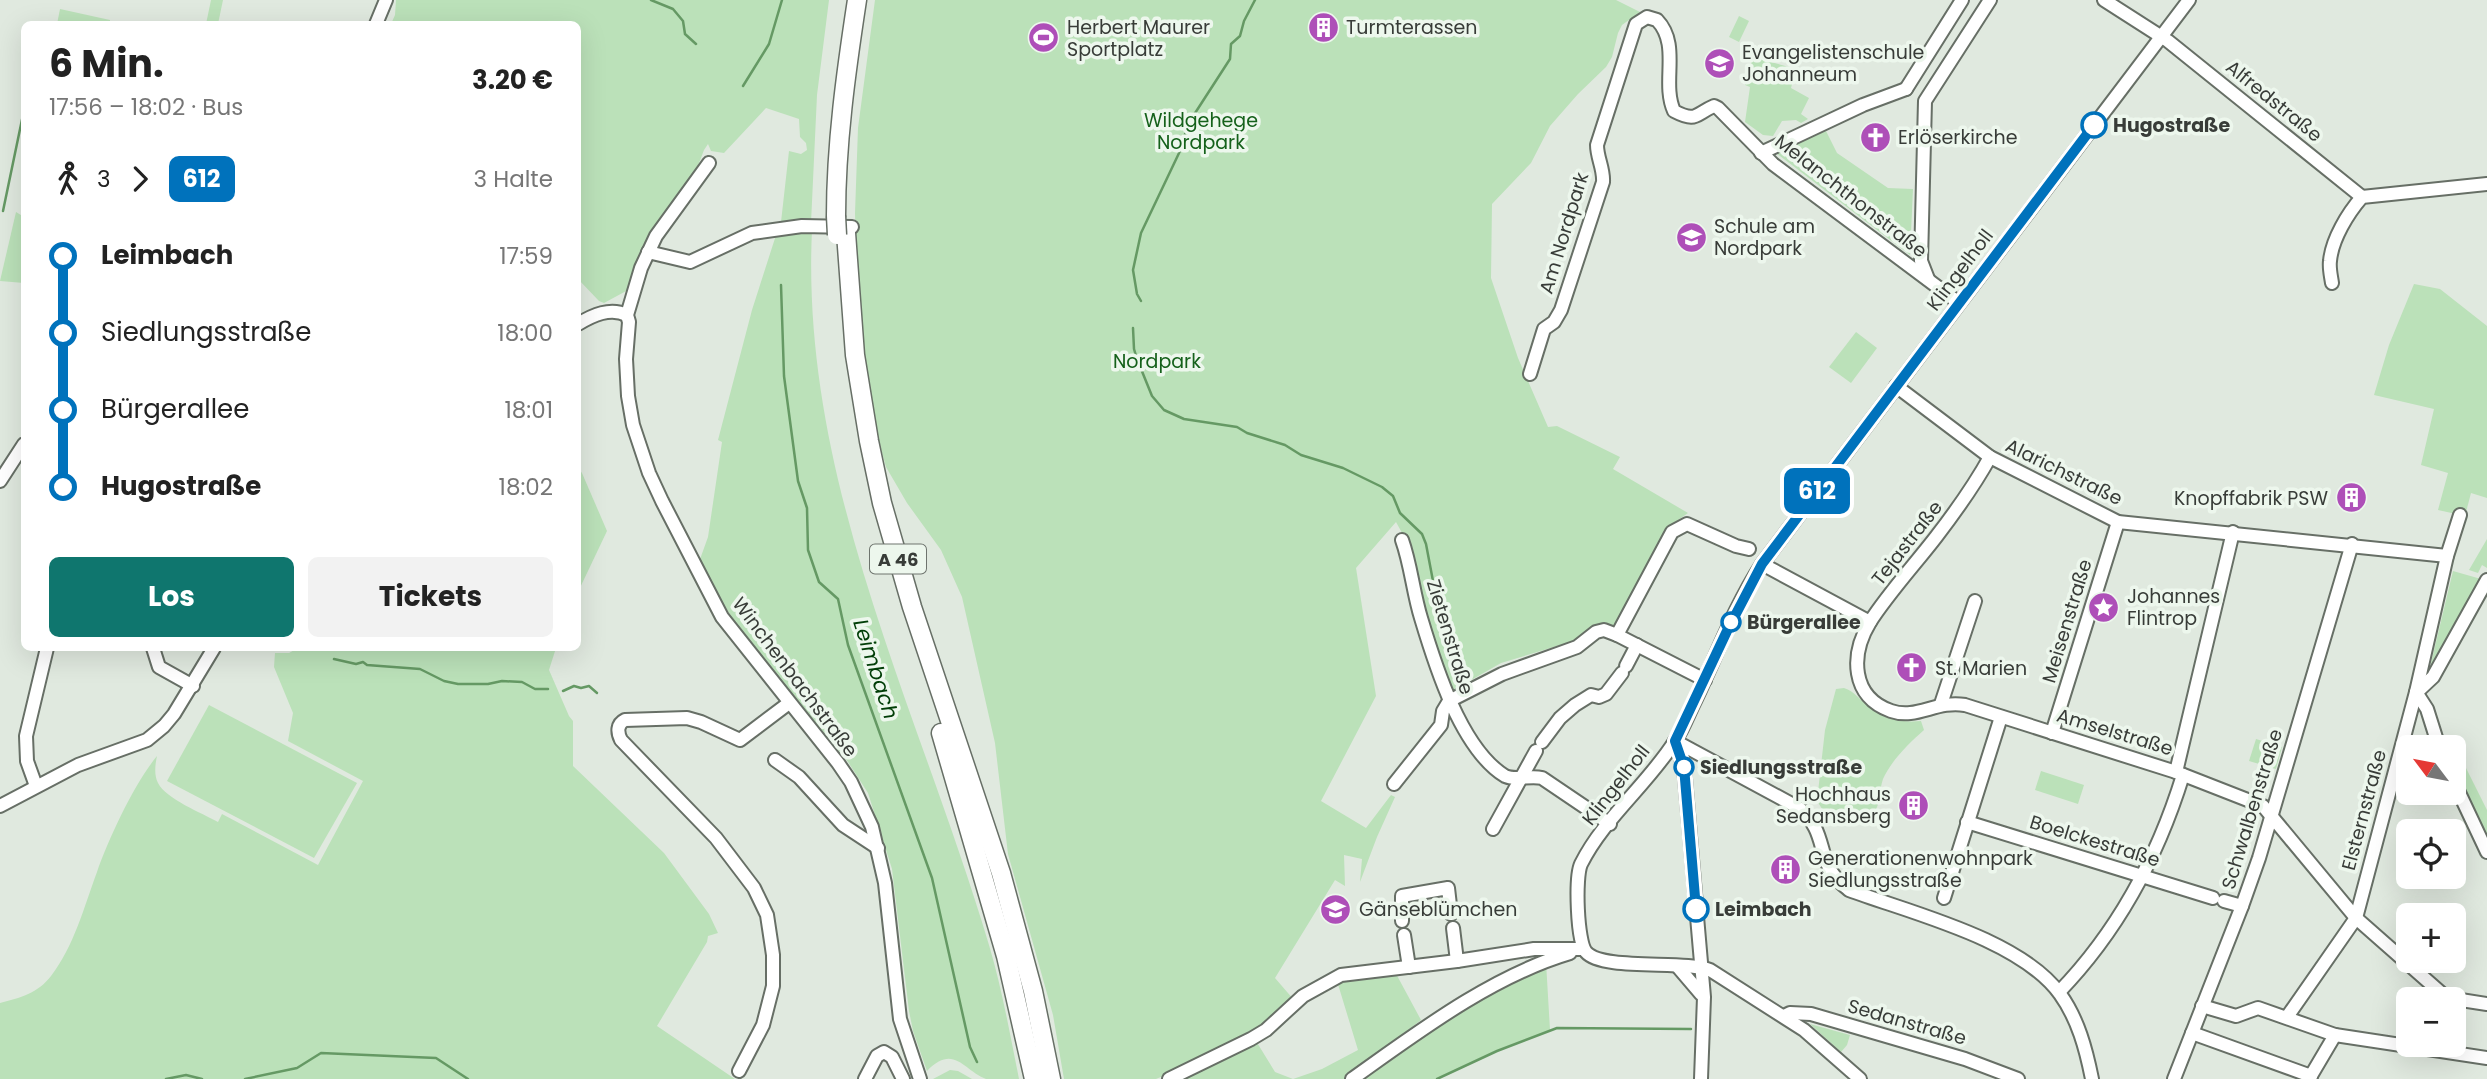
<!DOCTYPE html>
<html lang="de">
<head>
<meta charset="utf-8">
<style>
  :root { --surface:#fff; --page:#f2f2f2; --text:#222; --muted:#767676; --accent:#0f766e }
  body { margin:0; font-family:Poppins,sans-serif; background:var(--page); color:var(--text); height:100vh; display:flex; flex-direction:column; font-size:26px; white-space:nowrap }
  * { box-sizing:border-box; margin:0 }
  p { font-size:23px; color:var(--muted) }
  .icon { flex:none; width:38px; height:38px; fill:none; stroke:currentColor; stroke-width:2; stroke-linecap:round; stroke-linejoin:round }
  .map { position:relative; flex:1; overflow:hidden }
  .sheet { position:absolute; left:21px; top:21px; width:560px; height:630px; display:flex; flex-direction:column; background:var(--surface); border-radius:10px; box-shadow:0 7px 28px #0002 }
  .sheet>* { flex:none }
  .badge { padding:0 14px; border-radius:10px; font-size:24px; line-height:46px }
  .needle { width:46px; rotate:302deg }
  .tools { position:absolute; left:2396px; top:735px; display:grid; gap:14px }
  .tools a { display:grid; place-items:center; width:70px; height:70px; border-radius:10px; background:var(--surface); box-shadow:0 7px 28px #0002; font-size:35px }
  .map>.badge { position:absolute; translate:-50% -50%; box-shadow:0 0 0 4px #fff }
  .legs { display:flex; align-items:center; gap:10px; height:77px; padding:0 28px; font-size:23px }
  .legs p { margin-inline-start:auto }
  .headline { display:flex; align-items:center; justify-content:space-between; height:119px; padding:0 28px }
  h1 { font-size:38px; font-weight:700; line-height:52px }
  .cta { display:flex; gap:14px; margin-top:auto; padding:14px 28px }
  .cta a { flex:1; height:80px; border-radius:10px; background:var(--accent); color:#fff; font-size:28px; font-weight:700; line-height:80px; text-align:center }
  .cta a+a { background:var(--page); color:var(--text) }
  ul { padding:0 28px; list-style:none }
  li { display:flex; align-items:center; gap:24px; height:77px; font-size:26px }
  li i { display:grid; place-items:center; width:10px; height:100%; margin:0 9px; background:currentColor }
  li i::after { content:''; width:18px; height:18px; margin:-9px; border:5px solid; border-radius:50%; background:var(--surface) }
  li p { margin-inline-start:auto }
  li:first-child i { background:linear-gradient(#0000 50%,currentColor 0) }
  li:last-child i { background:linear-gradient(currentColor 50%,#0000 0) }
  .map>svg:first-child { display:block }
</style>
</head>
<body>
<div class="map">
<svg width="2487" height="1079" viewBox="0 0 2487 1079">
  <rect width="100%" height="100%" fill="#e0e9df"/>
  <g fill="#bbe1b9">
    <path d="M211,0H223L218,24H206Z"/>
    <path d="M396,0H829L817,95L811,223L785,225L781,222L789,151L801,154L807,150L806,143L800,137L799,119L766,108L724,153L711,151L708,144L704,150L693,179L631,280L628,290L604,303L599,301L578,279V24H391L395,15Z"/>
    <path d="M875,0H1616L1640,12L1622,25L1618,33L1612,57L1606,67L1578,94L1550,126L1531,163L1492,204L1491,278L1518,358L1548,427L1557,426L1620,457L1613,469L1688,513L1671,525L1620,627L1501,663L1452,691L1424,608L1412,551L1396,522L1356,568L1376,696L1321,801L1366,828L1391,795L1395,797L1377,837L1360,882L1362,859L1344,855L1345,886L1335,880L1275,978L1294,1000L1248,1035L1203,1059L1156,1079H1064L1053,1015L1008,854L995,743L962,597L941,550L907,503L886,467L869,405L857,304L855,213L858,128Z"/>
    <path d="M60,9L110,20V24H57Z"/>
    <path d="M1739,16L1749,21L1739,42L1729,37Z"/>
    <path d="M1753,57L1796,69L1791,88L1809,98L1801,114L1808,119L1801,123L1796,120L1782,121L1773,136L1763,135L1745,122L1750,87L1745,85Z"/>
    <path d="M1826,131L1837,153L1888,188L1913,189L1910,255L1776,153Z"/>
    <path d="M16,212L24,217V283L0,281Z"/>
    <path d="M812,230C800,481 919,710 989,945C1002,989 1010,1034 1019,1079C1010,1079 994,1079 986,1079C964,1071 954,1043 927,1071L913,1031L909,1011L892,869L868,793L848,762L734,622L699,562L708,537L722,442L718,440L752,310L777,232Z"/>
    <path d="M2414,284L2440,289L2487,326V498L2471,493L2465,516L2438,510L2448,473L2421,465L2434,409L2374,395L2389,345Z"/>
    <path d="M1856,332L1877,348L1851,383L1829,367Z"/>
    <path d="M578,468L582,473L607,531L578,592Z"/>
    <path d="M2487,539V568L2482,565L2478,573L2469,570Z"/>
    <path d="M2453,571L2481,579L2430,667Z"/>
    <path d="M298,648H556L549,670L569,716L573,721V766L664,853L709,914L718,933L708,936L707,942L657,1026L735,1079H0V1003C20,998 38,993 51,976C74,946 84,907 97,872C109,838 134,784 157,756C155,765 154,775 158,783C166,799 202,813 218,822L222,814L318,865L363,781L288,741L293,713L274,667L275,653H289Z"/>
    <path d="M1844,688C1855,692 1858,698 1867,705C1882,719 1901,723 1921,721L1924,730C1909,743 1891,761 1883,779C1879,790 1881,803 1874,813L1885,817L1880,826L1826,815L1817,801L1825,730L1836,689Z"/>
    <path d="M209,705L357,783L314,858L167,781Z"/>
    <path d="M2256,739L2282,747L2276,769L2249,761Z"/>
    <path d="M2457,750L2487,810V837C2478,819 2445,766 2457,750Z"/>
    <path d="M2041,771L2084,785L2078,804L2035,790Z"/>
    <path d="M1546,962L1550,1030L1495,1051L1435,1079H1356L1445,1016L1514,983L1520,975Z"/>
    <path d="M1394,970L1421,1020L1346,1079H1178L1256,1041L1275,1072L1293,1079L1322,1069L1358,1050L1337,981Z"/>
    <path d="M1810,1024L1850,1035L1847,1045L1841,1052Z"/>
    <path d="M950,1070L958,1071L972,1079H933Z"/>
  </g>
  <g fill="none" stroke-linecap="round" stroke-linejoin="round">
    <g stroke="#659964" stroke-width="2.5">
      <path d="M651,0L673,9L683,21L685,34L696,44"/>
      <path d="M743,86L769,44L782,0"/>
      <path d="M3,211L24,110"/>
      <path d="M781,285L784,376L798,481L807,508L808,550L819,582L838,599L848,645L932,878L970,1047L977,1062"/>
      <path d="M1141,301L1137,294L1133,270L1141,233L1180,151L1188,124L1230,59L1231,44L1240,36L1244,21L1255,0"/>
      <path d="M1133,328L1134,349L1137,359L1152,396L1164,410L1184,419L1237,427L1247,433L1285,445L1301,455L1343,468L1382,487L1393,496L1400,513L1422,534L1426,544L1440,618L1450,641"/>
      <path d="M334,659L356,664L363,662L367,665L420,669L444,681L458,684H488L502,681L522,682L535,689H548"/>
      <path d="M563,691L574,686L581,688L589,686L597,693"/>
      <path d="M166,1079L186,1075L202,1079"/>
      <path d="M245,1079L297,1068L321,1053L436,1058L468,1079"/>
      <path d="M1437,1079L1497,1051L1557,1028L1691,1029"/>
    </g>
    <defs>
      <g id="minor">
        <path d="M2104,0L2168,41L2362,197"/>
        <path d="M376,24L386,0"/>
        <path d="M1906,89L1962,0"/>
        <path d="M1761,153L1863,105L1906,89"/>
        <path d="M709,163L656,236L641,268L627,315L629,322L626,359L628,396L633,425L649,473L662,501L722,617L838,763L851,782L872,827L885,883L900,1019L920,1079"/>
        <path d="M648,252L690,262L752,233L802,226L852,227"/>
        <path d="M1928,279L1921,261L1925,101L1990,0"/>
        <path d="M2332,283C2331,276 2329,268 2330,261C2332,239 2348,213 2362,197L2487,184"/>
        <path d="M578,324C593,315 610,307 627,315"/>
        <path d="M1530,374L1544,329L1554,322L1561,310L1603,182C1604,169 1597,158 1597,145L1636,24L1647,17L1657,20C1681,45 1661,82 1674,111C1697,123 1695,114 1714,106L1718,108L1773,164L1959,303"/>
        <path d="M1896,386L1990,457L2118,522L2447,556"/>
        <path d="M1990,457C1974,486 1956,511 1936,537C1916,563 1887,595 1870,622C1850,655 1851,697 1891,711C1917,720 1936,700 1965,705L2176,772L2263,806L2356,918L2448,999"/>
        <path d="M0,481L24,444"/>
        <path d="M1402,540C1411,565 1413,592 1421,618C1435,665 1461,749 1505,776C1515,781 1530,775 1542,778L1610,824"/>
        <path d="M1762,564L1870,622"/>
        <path d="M1617,635L1672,532L1687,524L1736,546L1749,549"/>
        <path d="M153,648L159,667L193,686"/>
        <path d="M1626,666L1637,645"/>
        <path d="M2416,692L2427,709L2439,747"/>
        <path d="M2417,692L2433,677L2487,580"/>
        <path d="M1941,704L1975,601"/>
        <path d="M2052,733L2118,522"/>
        <path d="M1675,741L1799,808C1827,831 1817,856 1836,878C1839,883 1845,886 1849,890C1911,913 2020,939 2060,994C2078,1019 2086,1049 2092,1079"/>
        <path d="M1675,741L1684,767L1704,997L1701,1079"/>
        <path d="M1542,742L1560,718L1575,705L1591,695L1599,697L1606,694L1622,673"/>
        <path d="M775,760L799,777L843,825L878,848"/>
        <path d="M2176,772L2233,532"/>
        <path d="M2454,782L2487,852"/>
        <path d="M1394,784L1441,725L1443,711L1449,701L1502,674L1577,647L1596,632L1604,630L1617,635L1705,680"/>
        <path d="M36,786L27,761L26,736L47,648"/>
        <path d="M0,806L78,765L147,740L164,726L174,714L214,648"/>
        <path d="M1967,822L2213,898"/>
        <path d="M1493,829L1536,751"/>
        <path d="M1944,898L2001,717"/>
        <path d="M2224,901L2242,906"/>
        <path d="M1402,921V896L1448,888L1451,914"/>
        <path d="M1453,928L1457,961"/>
        <path d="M1404,935L1409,967"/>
        <path d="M1678,967L1701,994"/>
        <path d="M2059,992C2118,931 2158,856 2183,775"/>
        <path d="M2448,998L2487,1004"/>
        <path d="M2202,1006L2236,1016L2258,1008L2335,1035L2487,1058"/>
        <path d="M1784,1016L1790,1013L1811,1014L1965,1059L2018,1079"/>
        <path d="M2287,1017L2356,918L2416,692L2447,556L2460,515"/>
        <path d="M2192,1033L2311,1076"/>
        <path d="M2454,1034L2456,1053"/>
        <path d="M739,1071L763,1025L773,986V955L767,915L754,888L716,838L621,740C617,732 617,724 625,720L687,718L701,722L740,740L789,703"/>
        <path d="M865,1079L877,1056L884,1052L892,1057L903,1079"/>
        <path d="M1169,1079L1251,1039L1266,1030L1303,996L1341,975L1457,961L1534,949H1583"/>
        <path d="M1352,1079C1418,1032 1492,976 1570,953"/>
        <path d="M1860,1079L1804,1030L1710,970C1685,960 1602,971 1586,952C1577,942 1575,877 1581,864C1604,818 1648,784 1675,741C1683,729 1688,715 1694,703C1716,657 1734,607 1762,564L2189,0"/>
        <path d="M2174,1079L2242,906L2259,858L2352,544"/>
        <path d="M2309,1079L2335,1035"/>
      </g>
      <g id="highway">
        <path d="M836,216C836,144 846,72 857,0"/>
        <path d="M846,233L855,355L869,441L882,503L912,607L1001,873L1033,991L1051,1079"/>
        <path d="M941,733L1006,956L1034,1079"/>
      </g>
    </defs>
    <use href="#minor" stroke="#676f66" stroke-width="16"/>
    <use href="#highway" stroke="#676f66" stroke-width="21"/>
    <use href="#minor" stroke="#fff" stroke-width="12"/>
    <use href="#highway" stroke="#fff" stroke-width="18"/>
    <defs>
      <path id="highway-bridge" d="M836,216L837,235"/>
    </defs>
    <use href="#highway-bridge" stroke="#676f66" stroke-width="21" stroke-linecap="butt"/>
    <use href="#highway-bridge" stroke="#fff" stroke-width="18"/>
  </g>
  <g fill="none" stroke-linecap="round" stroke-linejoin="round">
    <defs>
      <path id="line-1" d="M1696,909L1684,767L1675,741L1727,631L1762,564L2094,125"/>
    </defs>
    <use href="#line-1" stroke="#fff" stroke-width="16"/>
    <use href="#line-1" stroke="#0072bc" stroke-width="10"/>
  </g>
  <defs>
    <symbol id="building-disc" viewBox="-11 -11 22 22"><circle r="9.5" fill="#ae4fb8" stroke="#edf7ed"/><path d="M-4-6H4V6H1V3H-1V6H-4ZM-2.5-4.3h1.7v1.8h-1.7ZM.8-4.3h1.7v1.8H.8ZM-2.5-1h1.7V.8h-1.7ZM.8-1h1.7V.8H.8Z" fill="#fff"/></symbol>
    <symbol id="stadium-disc" viewBox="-11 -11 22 22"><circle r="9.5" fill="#ae4fb8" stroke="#edf7ed"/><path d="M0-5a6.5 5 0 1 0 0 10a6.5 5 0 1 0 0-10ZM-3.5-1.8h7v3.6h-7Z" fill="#fff"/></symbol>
    <symbol id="university-disc" viewBox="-11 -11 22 22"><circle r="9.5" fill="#ae4fb8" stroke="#edf7ed"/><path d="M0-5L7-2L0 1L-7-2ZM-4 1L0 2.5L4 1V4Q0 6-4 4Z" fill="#fff"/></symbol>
    <symbol id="church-disc" viewBox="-11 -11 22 22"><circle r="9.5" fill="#ae4fb8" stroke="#edf7ed"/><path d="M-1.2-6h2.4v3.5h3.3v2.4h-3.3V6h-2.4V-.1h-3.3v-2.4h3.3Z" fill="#fff"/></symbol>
    <symbol id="school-disc" viewBox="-11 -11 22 22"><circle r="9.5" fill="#ae4fb8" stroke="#edf7ed"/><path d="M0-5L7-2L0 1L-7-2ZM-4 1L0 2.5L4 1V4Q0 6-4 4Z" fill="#fff"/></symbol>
    <symbol id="sight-disc" viewBox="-11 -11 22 22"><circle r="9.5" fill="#ae4fb8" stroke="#edf7ed"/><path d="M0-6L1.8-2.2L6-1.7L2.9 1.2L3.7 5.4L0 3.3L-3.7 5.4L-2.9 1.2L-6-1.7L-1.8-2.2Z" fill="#fff"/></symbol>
  </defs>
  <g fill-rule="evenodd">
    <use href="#building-disc" x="1306" y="10" width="35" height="35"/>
    <use href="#stadium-disc" x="1026" y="20" width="35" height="35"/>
    <use href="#university-disc" x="1702" y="46" width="35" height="35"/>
    <use href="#church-disc" x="1858" y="120" width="35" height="35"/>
    <use href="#school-disc" x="1674" y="220" width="35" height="35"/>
    <use href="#building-disc" x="2334" y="480" width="35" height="35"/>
    <use href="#sight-disc" x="2086" y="590" width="35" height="35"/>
    <use href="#church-disc" x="1894" y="650" width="35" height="35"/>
    <use href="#building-disc" x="1896" y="788" width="35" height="35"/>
    <use href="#building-disc" x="1768" y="852" width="35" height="35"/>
    <use href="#school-disc" x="1318" y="892" width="35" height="35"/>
  </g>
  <g fill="#fff" stroke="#0072bc" stroke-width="3.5">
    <circle cx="2094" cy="125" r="12"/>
    <circle cx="1731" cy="622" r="9"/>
    <circle cx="1684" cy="767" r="9"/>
    <circle cx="1696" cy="909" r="12"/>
  </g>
  <g text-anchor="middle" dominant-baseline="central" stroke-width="7" stroke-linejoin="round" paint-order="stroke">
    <rect fill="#edf7ed" stroke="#6e746e" stroke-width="2" x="870" y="544.5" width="56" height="29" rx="5"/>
    <g font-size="18" font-weight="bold" fill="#383c38">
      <text x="898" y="559">A 46</text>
    </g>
    <g font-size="19" fill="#383c38" stroke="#edf7ed" text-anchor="start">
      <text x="1067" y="27">Herbert Maurer<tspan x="1067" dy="22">Sportplatz</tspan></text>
      <text x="1346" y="27">Turmterassen</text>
      <text x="1742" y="52">Evangelistenschule<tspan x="1742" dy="22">Johanneum</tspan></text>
      <text x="1898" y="137">Erlöserkirche</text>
      <text x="1714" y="226">Schule am<tspan x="1714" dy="22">Nordpark</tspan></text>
      <text x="2328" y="498" text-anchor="end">Knopffabrik PSW</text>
      <text x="2127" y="596">Johannes<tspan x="2127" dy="22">Flintrop</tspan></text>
      <text x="1935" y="668">St. Marien</text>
      <text x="1891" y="794" text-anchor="end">Hochhaus<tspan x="1891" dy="22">Sedansberg</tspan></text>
      <text x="1808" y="858">Generationenwohnpark<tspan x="1808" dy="22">Siedlungsstraße</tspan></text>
      <text x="1359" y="909">Gänseblümchen</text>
    </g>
    <g font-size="19" fill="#383c38" stroke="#edf7ed">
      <text transform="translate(2274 101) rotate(39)">Alfredstraße</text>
      <text transform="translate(1851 196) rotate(38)">Melanchthonstraße</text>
      <text transform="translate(1564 233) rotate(-73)">Am Nordpark</text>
      <text transform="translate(1960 270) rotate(-53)">Klingelholl</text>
      <text transform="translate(2064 472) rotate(26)">Alarichstraße</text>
      <text transform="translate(1907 543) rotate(-52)">Tejastraße</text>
      <text transform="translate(2067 621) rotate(-73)">Meisenstraße</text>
      <text transform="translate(1450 637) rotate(73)">Zietenstraße</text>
      <text transform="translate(795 677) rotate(53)">Winchenbachstraße</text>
      <text transform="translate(2115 732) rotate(17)">Amselstraße</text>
      <text transform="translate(1616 785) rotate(-52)">Klingelholl</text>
      <text transform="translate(2252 809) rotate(-73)">Schwalbenstraße</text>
      <text transform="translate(2364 810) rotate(-75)">Elsternstraße</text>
      <text transform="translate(2095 841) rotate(17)">Boelckestraße</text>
      <text transform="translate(1907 1022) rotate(16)">Sedanstraße</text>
    </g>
    <g font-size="19" fill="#15611b" stroke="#edf7ed">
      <text x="1201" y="120">Wildgehege<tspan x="1201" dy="22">Nordpark</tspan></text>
      <text x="1157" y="361">Nordpark</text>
    </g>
    <g font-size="19" font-weight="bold" fill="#383c38" stroke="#edf7ed" text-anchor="start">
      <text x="2113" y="125">Hugostraße</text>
      <text x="1747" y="622">Bürgerallee</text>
      <text x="1700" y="767">Siedlungsstraße</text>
      <text x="1715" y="909">Leimbach</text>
    </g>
    <g font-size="21" font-style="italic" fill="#013e07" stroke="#edf7ed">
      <text transform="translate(876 669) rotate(72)">Leimbach</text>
    </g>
  </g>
</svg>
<div class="tools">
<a><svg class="needle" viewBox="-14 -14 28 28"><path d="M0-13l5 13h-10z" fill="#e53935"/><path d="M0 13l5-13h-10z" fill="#767676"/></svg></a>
<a><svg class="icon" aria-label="locate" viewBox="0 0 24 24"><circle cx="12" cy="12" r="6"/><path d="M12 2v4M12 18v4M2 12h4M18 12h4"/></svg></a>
<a>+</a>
<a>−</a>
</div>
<b class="badge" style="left:1817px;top:491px;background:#0072bc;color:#fff">612</b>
<section class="sheet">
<div class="headline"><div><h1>6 Min.</h1><p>17:56 – 18:02 · Bus</p></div><b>3.20 €</b></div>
<div class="legs"><svg class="icon" aria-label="walk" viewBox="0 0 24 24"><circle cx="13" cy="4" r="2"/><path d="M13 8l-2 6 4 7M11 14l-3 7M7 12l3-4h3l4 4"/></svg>3<svg class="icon" aria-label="forward" viewBox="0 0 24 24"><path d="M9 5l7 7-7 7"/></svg><b class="badge" style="background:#0072bc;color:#fff">612</b><p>3 Halte</p></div>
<ul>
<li><i style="color:#0072bc"></i><b>Leimbach</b><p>17:59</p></li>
<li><i style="color:#0072bc"></i><span>Siedlungsstraße</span><p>18:00</p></li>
<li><i style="color:#0072bc"></i><span>Bürgerallee</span><p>18:01</p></li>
<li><i style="color:#0072bc"></i><b>Hugostraße</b><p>18:02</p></li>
</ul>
<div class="cta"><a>Los</a><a>Tickets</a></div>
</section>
</div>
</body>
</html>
